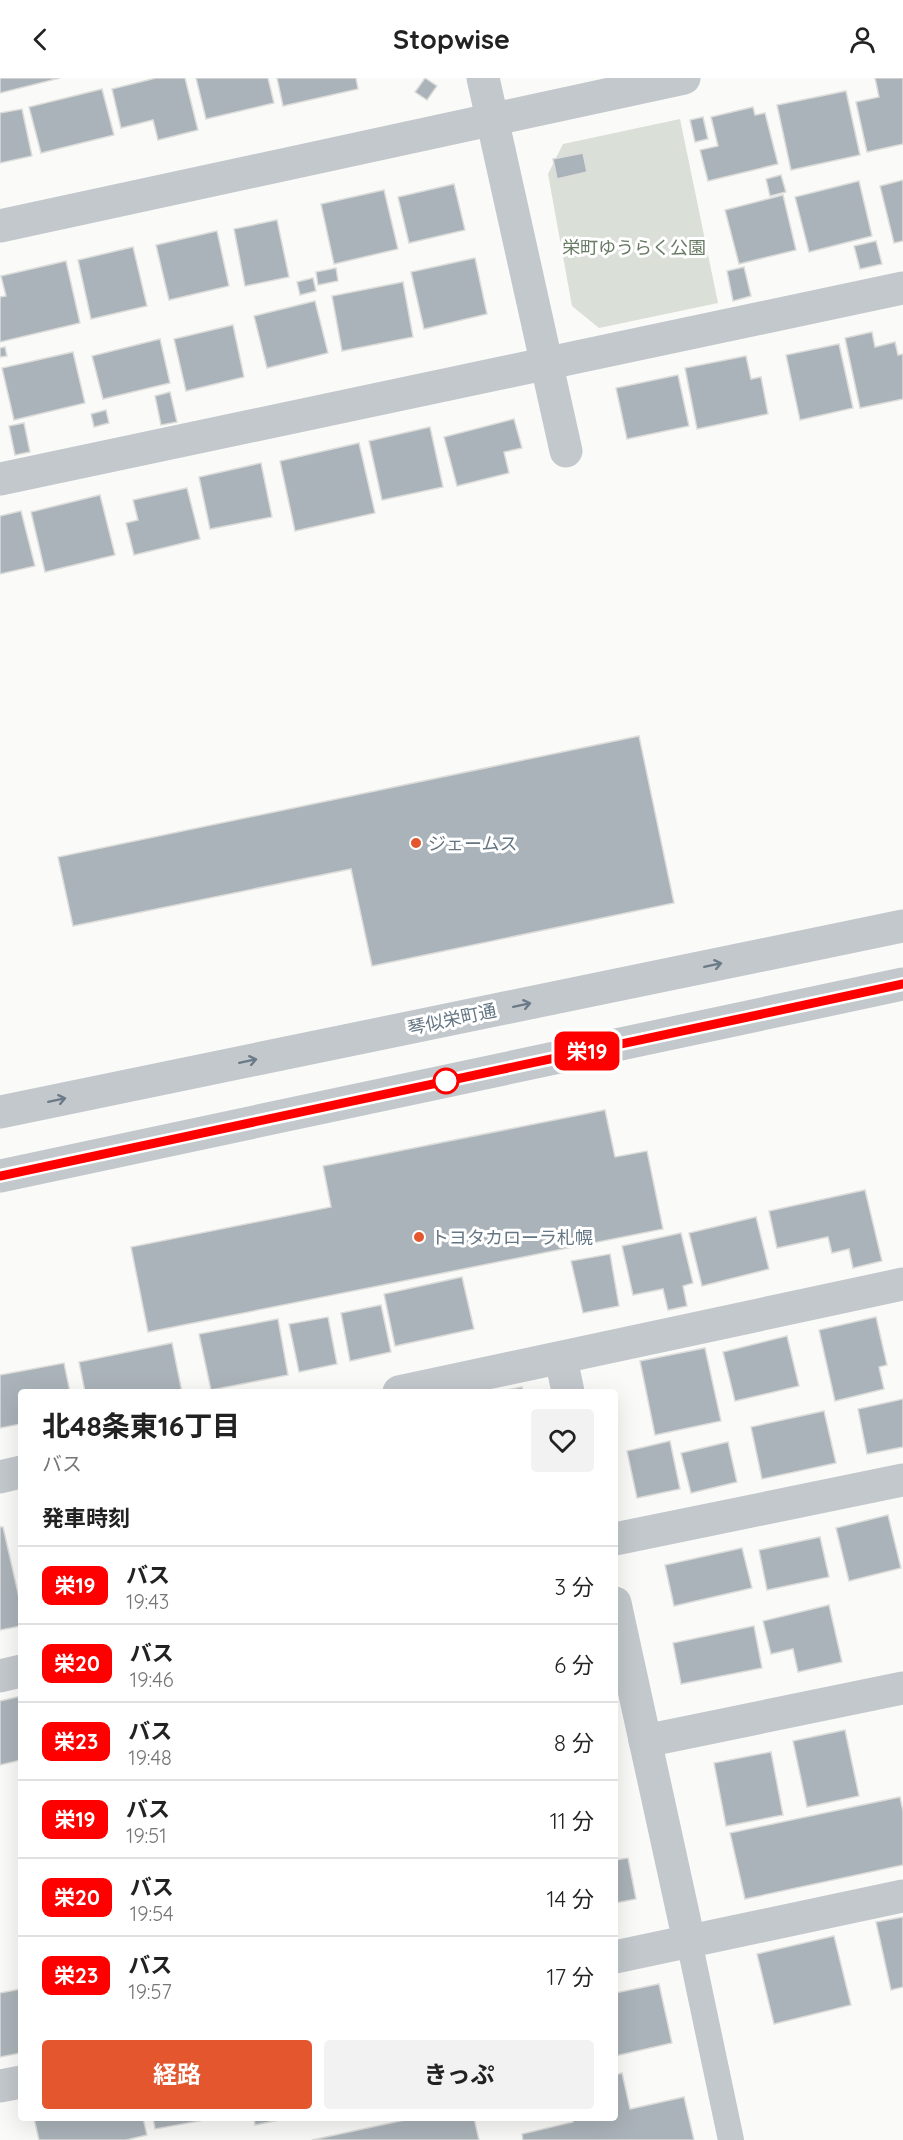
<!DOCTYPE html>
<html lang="ja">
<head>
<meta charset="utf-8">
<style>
  :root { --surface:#fff; --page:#f2f2f2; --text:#222; --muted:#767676; --line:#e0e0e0; --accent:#e4572e }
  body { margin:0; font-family:Quicksand,"Noto Sans JP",sans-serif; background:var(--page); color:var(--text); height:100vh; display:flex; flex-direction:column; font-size:22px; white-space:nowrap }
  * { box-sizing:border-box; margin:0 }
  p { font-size:20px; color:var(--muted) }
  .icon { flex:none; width:33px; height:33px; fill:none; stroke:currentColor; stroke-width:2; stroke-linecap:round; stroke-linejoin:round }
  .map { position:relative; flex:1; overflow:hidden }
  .panel { position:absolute; left:18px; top:1311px; width:600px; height:732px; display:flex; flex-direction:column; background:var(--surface); border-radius:6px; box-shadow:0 6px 24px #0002 }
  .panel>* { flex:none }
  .badge { padding:0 12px; border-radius:9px; font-size:21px; line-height:39px }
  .map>.badge { position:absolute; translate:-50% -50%; box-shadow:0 0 0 3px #fff }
  h2 { padding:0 24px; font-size:22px; line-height:54px }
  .round { display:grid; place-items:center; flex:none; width:63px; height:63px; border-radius:6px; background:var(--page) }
  .overview { display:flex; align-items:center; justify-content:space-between; height:102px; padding:0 24px }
  h1 { font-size:28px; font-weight:700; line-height:45px }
  .action { display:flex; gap:12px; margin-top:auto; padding:12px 24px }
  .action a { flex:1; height:69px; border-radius:6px; background:var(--accent); color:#fff; font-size:24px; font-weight:700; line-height:69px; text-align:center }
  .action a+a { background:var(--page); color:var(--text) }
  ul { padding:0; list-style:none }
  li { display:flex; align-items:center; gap:18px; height:78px; padding:0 24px; border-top:2px solid var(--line) }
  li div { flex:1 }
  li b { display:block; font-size:22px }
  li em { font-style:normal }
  li .badge { min-width:66px; font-weight:700; text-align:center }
  header { display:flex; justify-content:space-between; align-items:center; height:78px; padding:0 24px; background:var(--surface); font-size:27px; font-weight:700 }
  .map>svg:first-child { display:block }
</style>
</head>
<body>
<header><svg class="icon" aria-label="back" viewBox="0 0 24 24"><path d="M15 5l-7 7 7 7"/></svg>Stopwise<svg class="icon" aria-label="person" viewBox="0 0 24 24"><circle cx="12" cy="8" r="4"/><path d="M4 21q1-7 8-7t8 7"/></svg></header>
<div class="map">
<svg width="903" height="2062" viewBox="0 0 903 2062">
  <rect width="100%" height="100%" fill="#fafaf8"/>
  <path fill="#dadfd7" d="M680,41L718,225L599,250L572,228L548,96L563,66Z"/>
  <g fill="#aab3b9" stroke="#dcdcda" stroke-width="1.5">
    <path d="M0,0H60L0,15Z"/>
    <path d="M156,0H185L198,52L158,62L153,42L121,50L112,11Z"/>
    <path d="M196,0H268L274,25L206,41Z"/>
    <path d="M277,0H356L358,11L283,28Z"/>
    <path d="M425,0L437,8L427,22L415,14Z"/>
    <path d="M875,0H903V66L867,74L856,24L879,19Z"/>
    <path d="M102,11L114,57L41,75L29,29Z"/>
    <path d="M846,13L860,77L791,92L777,27Z"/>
    <path d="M753,29L755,37L765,35L778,86L708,103L700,72L718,68L711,39Z"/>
    <path d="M22,31L32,78L0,85V35Z"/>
    <path d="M703,39L708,61L695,64L690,42Z"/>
    <path d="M583,75L587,94L557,101L553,81Z"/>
    <path d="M781,97L786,114L770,118L766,101Z"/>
    <path d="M903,102V163L894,165L880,108Z"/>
    <path d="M859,103L872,158L809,174L795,119Z"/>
    <path d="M454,106L465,152L409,165L398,119Z"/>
    <path d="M384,112L398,171L334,186L321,126Z"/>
    <path d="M783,117L796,172L739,186L725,132Z"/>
    <path d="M277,142L289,199L245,208L234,151Z"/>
    <path d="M217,153L229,208L169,222L156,167Z"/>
    <path d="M876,163L882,186L860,191L854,168Z"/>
    <path d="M133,169L147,228L91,241L78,182Z"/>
    <path d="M475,180L487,236L424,251L411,194Z"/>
    <path d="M66,183L80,245L0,264V219L6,218L1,198Z"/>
    <path d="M744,189L751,218L733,223L727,193Z"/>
    <path d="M336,190L338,203L318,207L316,194Z"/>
    <path d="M313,200L316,213L300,217L297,204Z"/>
    <path d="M403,204L413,259L342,273L332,218Z"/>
    <path d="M315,223L328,275L267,290L254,238Z"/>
    <path d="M233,247L244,299L186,313L174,261Z"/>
    <path d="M872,254L875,269L895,264L898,277L903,276V321L860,330L845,260Z"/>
    <path d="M160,261L170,305L103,321L92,278Z"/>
    <path d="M839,266L853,330L800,342L786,277Z"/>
    <path d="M5,269L7,278L0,279V270Z"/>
    <path d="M73,274L85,325L14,342L2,290Z"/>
    <path d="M746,278L751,301L761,299L768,336L697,351L685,290Z"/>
    <path d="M678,297L689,348L627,361L616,310Z"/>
    <path d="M170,314L177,344L161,347L155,318Z"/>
    <path d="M106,332L109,345L94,349L91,336Z"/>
    <path d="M514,341L522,370L504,374L509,395L457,408L444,359Z"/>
    <path d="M24,345L30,374L15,377L9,348Z"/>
    <path d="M430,349L443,409L382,422L369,363Z"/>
    <path d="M359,365L375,435L295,453L280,383Z"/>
    <path d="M261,385L272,439L210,451L199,399Z"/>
    <path d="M187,410L200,461L134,477L126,445L138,442L133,422Z"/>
    <path d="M100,417L115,477L45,494L31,434Z"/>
    <path d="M21,433L35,488L0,496V438Z"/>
    <path d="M639,658L674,825L372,888L351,791L73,848L58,779Z"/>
    <path d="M605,1032L615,1079L647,1073L663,1151L148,1254L131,1169L331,1129L323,1088Z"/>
    <path d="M865,1112L882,1183L853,1190L849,1171L832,1175L828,1159L777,1170L769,1133Z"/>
    <path d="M756,1139L769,1191L702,1208L689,1155Z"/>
    <path d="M681,1155L693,1205L683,1208L687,1228L668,1232L663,1211L633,1217L622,1168Z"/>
    <path d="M610,1176L619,1228L583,1235L571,1183Z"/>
    <path d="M462,1199L474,1251L395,1268L384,1216Z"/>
    <path d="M381,1227L391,1274L350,1283L341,1235Z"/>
    <path d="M328,1239L337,1286L299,1294L289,1246Z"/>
    <path d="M876,1239L887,1287L879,1289L884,1311L835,1323L819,1252Z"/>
    <path d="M278,1241L288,1297L211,1312L199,1256Z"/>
    <path d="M787,1258L799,1308L735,1323L723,1274Z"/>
    <path d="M172,1265L182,1314H85L79,1284Z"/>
    <path d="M705,1270L721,1343L655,1357L640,1283Z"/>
    <path d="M64,1285L70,1314H21V1346L0,1350V1297Z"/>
    <path d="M522,1309L523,1314H497Z"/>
    <path d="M903,1321V1369L867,1376L858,1331Z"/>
    <path d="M824,1333L836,1385L762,1401L751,1349Z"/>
    <path d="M670,1363L680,1411L637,1420L627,1373Z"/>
    <path d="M728,1364L737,1404L691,1415L681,1375Z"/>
    <path d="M888,1437L901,1490L849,1503L836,1450Z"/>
    <path d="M0,1449H3L21,1528V1548L0,1552Z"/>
    <path d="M820,1459L829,1499L767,1512L759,1472Z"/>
    <path d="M742,1470L752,1510L674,1528L665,1487Z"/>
    <path d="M829,1527L842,1584L798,1594L793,1571L771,1576L763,1543Z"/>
    <path d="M754,1548L762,1590L681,1606L673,1565Z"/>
    <path d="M21,1618V1682L0,1687V1623Z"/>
    <path d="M845,1652L859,1718L807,1729L793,1663Z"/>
    <path d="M771,1674L783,1737L726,1748L714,1685Z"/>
    <path d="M900,1719L903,1733V1787L745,1821L730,1755Z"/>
    <path d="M628,1780L636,1821L615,1825V1782Z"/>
    <path d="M903,1839V1909L891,1912L876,1844Z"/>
    <path d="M834,1858L851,1927L774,1946L757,1876Z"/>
    <path d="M659,1906L672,1965L615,1978V1915Z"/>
    <path d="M21,1911V1975L0,1979V1915Z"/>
    <path d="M622,1995L630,2031L684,2019L694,2062H523L522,2056L573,2044L572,2040H615V1997Z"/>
    <path d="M34,2040H143L147,2057L126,2062H39Z"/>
    <path d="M153,2040H216L155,2051Z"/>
    <path d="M254,2040H289L255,2047Z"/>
    <path d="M414,2040H474L479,2062H312Z"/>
  </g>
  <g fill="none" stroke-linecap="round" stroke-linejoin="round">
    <path stroke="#c3c8cc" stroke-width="26" d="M689,1863L731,2062"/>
    <g stroke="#c3c8cc" stroke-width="33">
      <path d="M483,0L566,373"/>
      <path d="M0,148L684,0"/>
      <path d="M0,401L903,210"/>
      <path d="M561,1280L568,1314"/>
      <path d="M399,1314L903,1206"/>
      <path d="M0,1399L21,1394"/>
      <path d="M615,1461L903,1402"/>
      <path d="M615,1525L689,1863"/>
      <path d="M0,1598L21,1593"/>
      <path d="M645,1663L903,1610"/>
      <path d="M615,1879L903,1818"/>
      <path d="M0,2008L21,2004"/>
    </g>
    <g stroke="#c3c8cc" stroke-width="33">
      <path d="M0,1034L903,848"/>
      <path d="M0,1098L903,906"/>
    </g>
  </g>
  <defs><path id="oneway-shaft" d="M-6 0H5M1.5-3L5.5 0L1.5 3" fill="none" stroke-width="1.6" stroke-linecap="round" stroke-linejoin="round" transform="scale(1.5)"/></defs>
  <g stroke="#6a7a87">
    <use href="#oneway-shaft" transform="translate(713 887) rotate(-12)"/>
    <use href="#oneway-shaft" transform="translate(522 927) rotate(-12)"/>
    <use href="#oneway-shaft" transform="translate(248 983) rotate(-12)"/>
    <use href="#oneway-shaft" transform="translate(57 1022) rotate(-12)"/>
  </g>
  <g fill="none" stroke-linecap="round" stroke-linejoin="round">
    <defs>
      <path id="line" d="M0,1098L903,906"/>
    </defs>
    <use href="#line" stroke="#fff" stroke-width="14"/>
    <use href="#line" stroke="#f00" stroke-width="9"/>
  </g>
  <g fill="#e4572e" stroke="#fff" stroke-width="2">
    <circle cx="416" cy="765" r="6"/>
    <circle cx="419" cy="1159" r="6"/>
  </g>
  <circle fill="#fff" stroke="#f00" stroke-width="3" cx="446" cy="1003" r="12"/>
  <g text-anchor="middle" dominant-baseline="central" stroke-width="6" stroke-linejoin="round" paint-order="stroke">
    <g font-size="18" fill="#687a64" stroke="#fff">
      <text x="634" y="169">栄町ゆうらく公園</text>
    </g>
    <g font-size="18" fill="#657683" stroke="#fff" text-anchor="start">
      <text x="428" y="765">ジェームス</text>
      <text x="431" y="1159">トヨタカローラ札幌</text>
    </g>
    <g font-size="18" fill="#657683" stroke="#fff">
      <text transform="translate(452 941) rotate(-12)">琴似栄町通</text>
    </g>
  </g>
</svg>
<b class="badge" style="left:587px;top:973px;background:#f00;color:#fff">栄19</b>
<section class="panel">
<div class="overview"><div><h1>北48条東16丁目</h1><p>バス</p></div><a class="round"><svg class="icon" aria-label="heart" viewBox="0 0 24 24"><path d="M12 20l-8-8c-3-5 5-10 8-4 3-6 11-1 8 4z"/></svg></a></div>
<h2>発車時刻</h2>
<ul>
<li><span class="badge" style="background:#f00;color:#fff">栄19</span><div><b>バス</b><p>19:43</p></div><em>3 分</em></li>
<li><span class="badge" style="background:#f00;color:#fff">栄20</span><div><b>バス</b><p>19:46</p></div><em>6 分</em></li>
<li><span class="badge" style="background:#f00;color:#fff">栄23</span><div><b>バス</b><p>19:48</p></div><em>8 分</em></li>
<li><span class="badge" style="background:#f00;color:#fff">栄19</span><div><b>バス</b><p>19:51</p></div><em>11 分</em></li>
<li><span class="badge" style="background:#f00;color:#fff">栄20</span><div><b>バス</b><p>19:54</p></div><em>14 分</em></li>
<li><span class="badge" style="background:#f00;color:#fff">栄23</span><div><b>バス</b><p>19:57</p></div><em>17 分</em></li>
</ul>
<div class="action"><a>経路</a><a>きっぷ</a></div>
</section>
</div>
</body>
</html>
